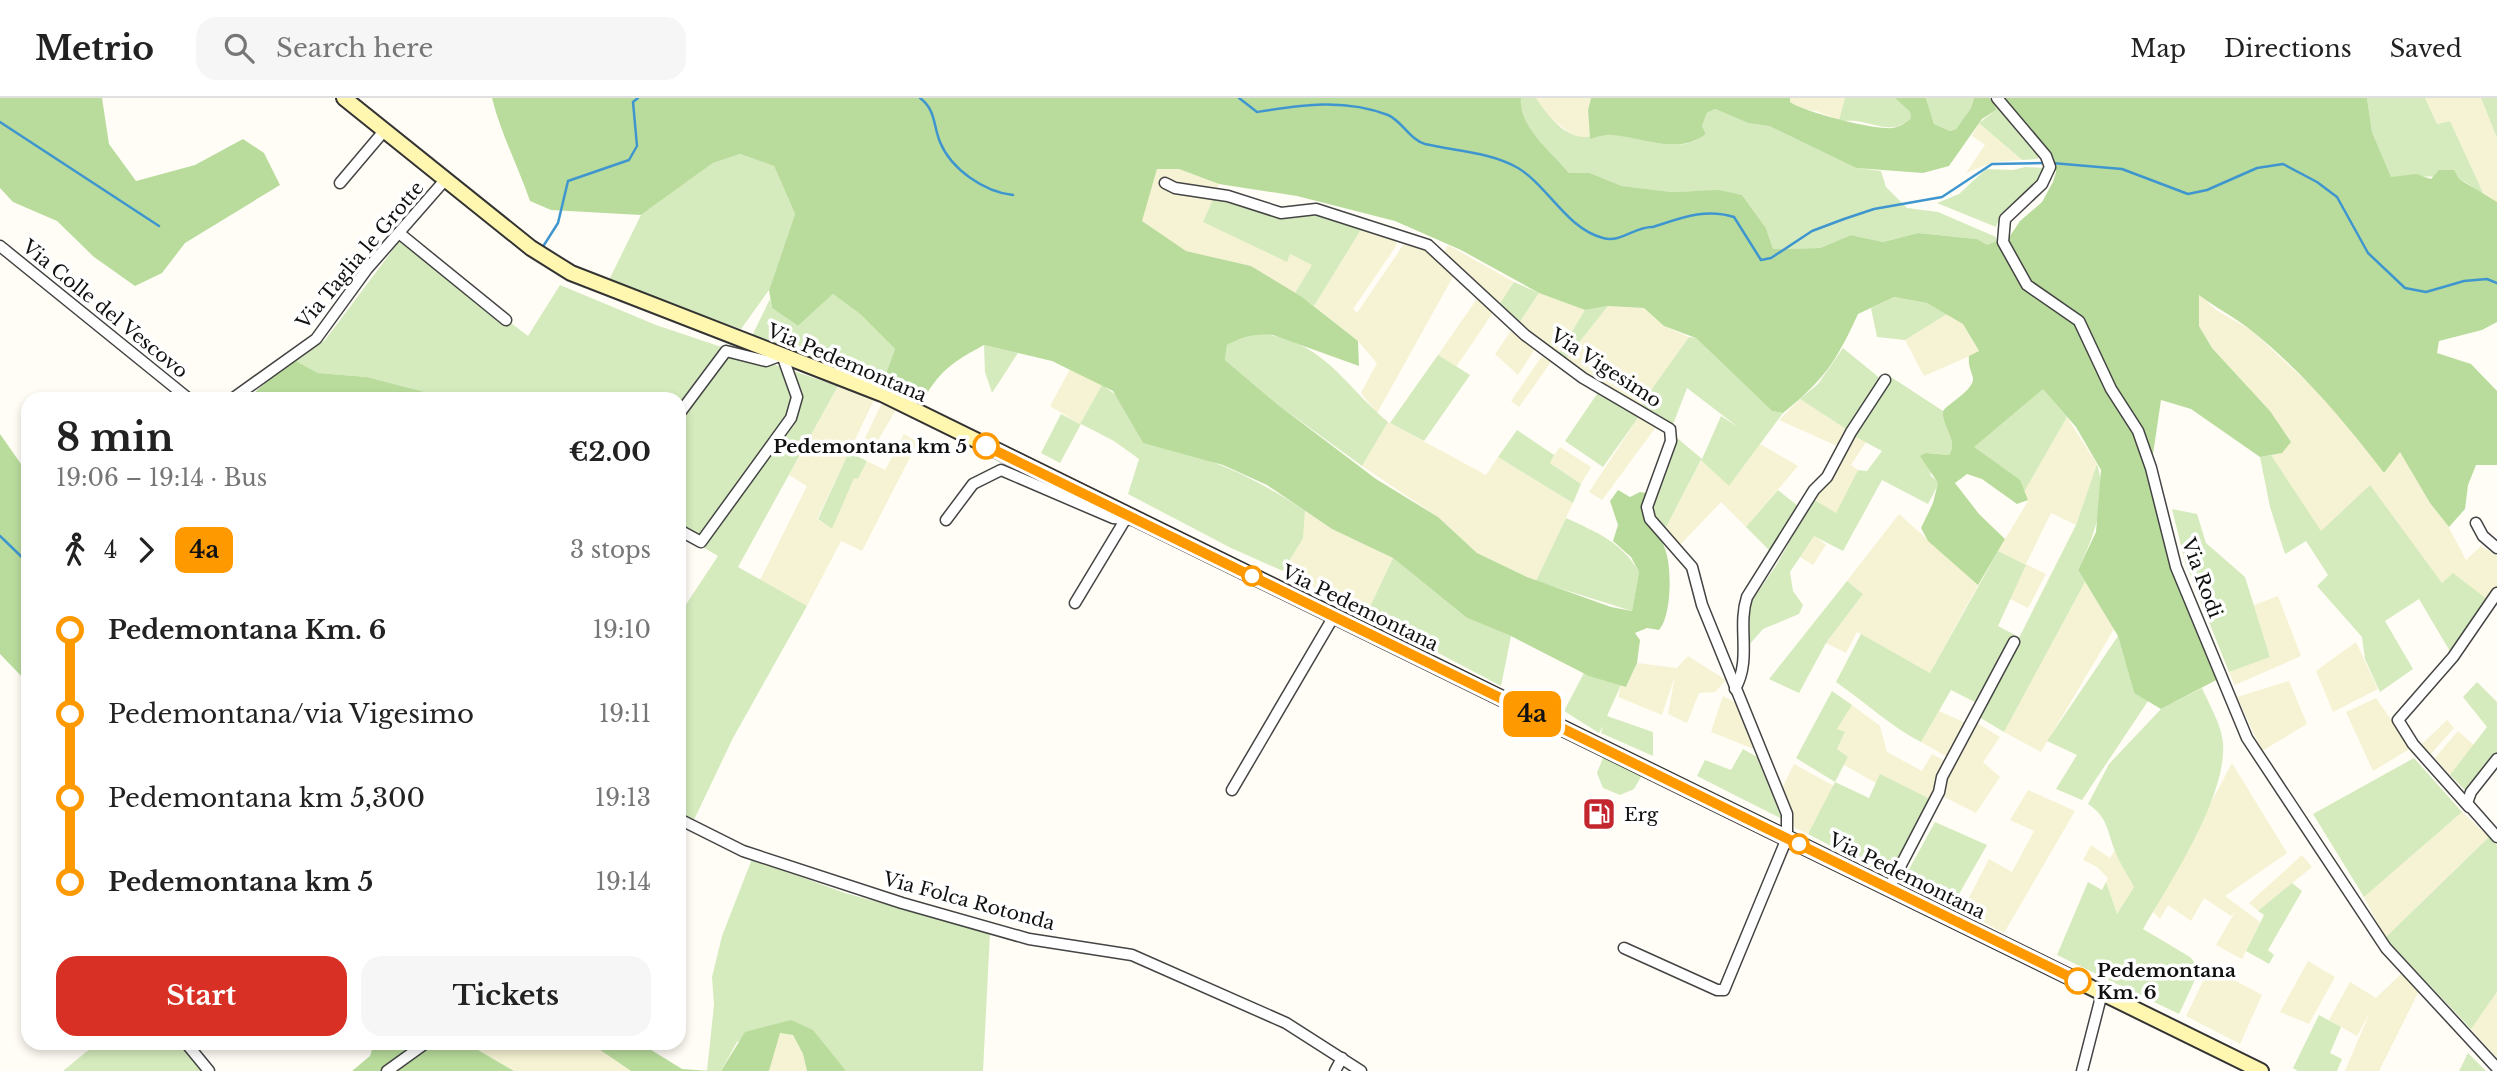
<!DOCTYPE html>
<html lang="en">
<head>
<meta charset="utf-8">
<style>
  :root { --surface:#fff; --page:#f6f6f6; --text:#222; --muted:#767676; --line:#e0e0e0; --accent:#d93025 }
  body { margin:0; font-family:"Libre Baskerville",serif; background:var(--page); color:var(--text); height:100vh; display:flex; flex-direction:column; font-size:26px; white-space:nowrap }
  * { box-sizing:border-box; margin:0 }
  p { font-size:23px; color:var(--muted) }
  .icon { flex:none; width:38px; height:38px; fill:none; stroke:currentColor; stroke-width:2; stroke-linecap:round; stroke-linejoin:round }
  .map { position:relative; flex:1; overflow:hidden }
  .panel { position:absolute; left:21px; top:294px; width:665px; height:658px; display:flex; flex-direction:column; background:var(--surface); border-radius:21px; box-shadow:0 4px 10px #0003 }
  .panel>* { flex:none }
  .badge { padding:0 14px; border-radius:10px; font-size:24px; line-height:46px }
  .map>.badge { position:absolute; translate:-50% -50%; box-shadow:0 0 0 4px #fff }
  .legs { display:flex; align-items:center; gap:10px; height:77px; padding:0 35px; font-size:23px }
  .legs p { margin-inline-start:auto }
  .headline { display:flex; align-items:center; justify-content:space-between; height:119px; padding:0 35px }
  h1 { font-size:38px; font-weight:800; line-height:52px }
  .action { display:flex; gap:14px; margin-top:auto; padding:14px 35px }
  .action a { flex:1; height:80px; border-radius:21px; background:var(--accent); color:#fff; font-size:28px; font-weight:800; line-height:80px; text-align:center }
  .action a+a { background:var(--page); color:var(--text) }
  ul { padding:0 35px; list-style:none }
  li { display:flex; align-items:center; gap:24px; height:84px; font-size:26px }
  li i { display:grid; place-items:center; width:10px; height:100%; margin:0 9px; background:currentColor }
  li i::after { content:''; width:18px; height:18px; margin:-9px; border:5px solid; border-radius:50%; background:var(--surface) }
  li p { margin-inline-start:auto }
  li:first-child i { background:linear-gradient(#0000 50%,currentColor 0) }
  li:last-child i { background:linear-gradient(currentColor 50%,#0000 0) }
  header { display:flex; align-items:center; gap:42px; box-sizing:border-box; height:98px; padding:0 35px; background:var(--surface); border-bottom:2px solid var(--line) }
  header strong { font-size:33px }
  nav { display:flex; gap:38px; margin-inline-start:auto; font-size:24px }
  .search { width:490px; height:63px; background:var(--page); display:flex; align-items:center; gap:18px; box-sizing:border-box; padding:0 24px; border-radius:21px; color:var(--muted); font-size:26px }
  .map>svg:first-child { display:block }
</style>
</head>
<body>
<header>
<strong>Metrio</strong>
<div class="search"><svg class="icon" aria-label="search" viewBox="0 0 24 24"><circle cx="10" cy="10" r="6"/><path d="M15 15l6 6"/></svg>Search here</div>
<nav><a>Map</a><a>Directions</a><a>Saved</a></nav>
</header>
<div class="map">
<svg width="2497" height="973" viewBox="0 0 2497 973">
  <rect width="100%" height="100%" fill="#fffdf5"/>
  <g fill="#f6f3d4">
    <path d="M1536,0H1591L1588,12L1590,41L1571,36L1546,16Z"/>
    <path d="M1790,0H1845L1839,22L1816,13L1800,11L1790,4Z"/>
    <path d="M2425,0H2481L2497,40V104L2485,99L2450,23L2437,26Z"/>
    <path d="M1979,25L2015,56L2022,62L1994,64L1966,75L1985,47L1972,38Z"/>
    <path d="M1157,71H1179L1219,86L1204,124L1287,163L1290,156L1313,167L1295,195L1251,168L1186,153L1141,123Z"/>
    <path d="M1362,130L1397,142L1396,148L1353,211L1357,215L1406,143L1424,151L1454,177L1377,315L1361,295L1377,265L1358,243L1314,208Z"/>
    <path d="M1448,147L1514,184L1499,207L1443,156Z"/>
    <path d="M1539,195L1585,212L1557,258L1517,228Z"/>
    <path d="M2199,196L2216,212L2251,232L2332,307L2384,375L2400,353L2430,405L2448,428L2466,462L2481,448L2497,458V490L2488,502L2442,485L2370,388L2321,434L2271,357L2282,355L2270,313L2212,250L2199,228Z"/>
    <path d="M1479,198L1494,213L1456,269L1438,257Z"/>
    <path d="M1608,208L1644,210L1664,228L1689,239L1639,309L1565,262Z"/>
    <path d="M1947,216L1963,226L1979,254L1924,278L1905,242Z"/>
    <path d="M1511,233L1535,251L1518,277L1495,256Z"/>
    <path d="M1542,258L1551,264L1519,309L1511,303Z"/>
    <path d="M1070,271L1102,287L1080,326L1050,308Z"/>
    <path d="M838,288L875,300L817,421L832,431L854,379L858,381L867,363L885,372L904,336L918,344L862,453L841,443L807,508L760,482L807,388L789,377Z"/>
    <path d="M1800,301L1846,331L1837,348L1779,322Z"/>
    <path d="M883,303L898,308L876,346L865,340Z"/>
    <path d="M1640,317L1656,329L1602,402L1589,394Z"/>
    <path d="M2067,319L2097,366L2076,427L2051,415L2026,466L2046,476L2028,510L2010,501L2026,467L1998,453L2028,403L2024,394Z"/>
    <path d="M1388,324L1486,377L1498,359L1573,405L1536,483L1477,455L1438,419L1362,368Z"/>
    <path d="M1854,338L1866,344L1851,367L1858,372L1836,416L1813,401Z"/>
    <path d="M1760,346L1798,368L1746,429L1721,404L1678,449L1664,433L1702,361L1729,388Z"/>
    <path d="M1560,349L1591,369L1581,386L1549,364Z"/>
    <path d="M1305,413L1332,431L1393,460L1366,517L1283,473L1302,440Z"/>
    <path d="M1899,416L1978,487L1930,575L1857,534L1846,555L1826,545L1863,496L1847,483Z"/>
    <path d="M1814,437L1826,447L1813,467L1800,459Z"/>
    <path d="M2085,484L2114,531L2041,654L2004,634Z"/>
    <path d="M2278,498L2301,558L2235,587L2229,574L2270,559L2254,507Z"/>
    <path d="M2356,544L2378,591L2333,614L2316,573Z"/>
    <path d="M1688,558L1726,582L1715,594L1699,595L1687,625L1668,616L1675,578L1662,617L1618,599L1621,587L1627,588L1637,565L1677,570Z"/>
    <path d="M2289,583L2307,626L2262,653L2237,599Z"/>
    <path d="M1723,598L1738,606L1756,652L1711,634Z"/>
    <path d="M2376,600L2411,650L2373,673L2346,614Z"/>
    <path d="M1852,607L1880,628L1887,654L1922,673L1932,656L1945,663L1932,702L1881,677L1876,685L1844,667L1848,659L1837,651L1845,635L1837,631Z"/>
    <path d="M1939,613L1966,625L1949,660L1921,644Z"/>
    <path d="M2447,622L2454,630L2430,657L2422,646Z"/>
    <path d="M1977,625L2000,639L1983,664L2000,679L1976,715L1942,698L1947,682Z"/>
    <path d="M2458,633L2474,647L2450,677L2435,660Z"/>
    <path d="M2232,665L2287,755L2225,798L2260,824L2242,861L2216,847L2235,814L2231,818L2204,800L2191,823L2168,807L2160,821L2153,814Z"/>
    <path d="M1794,666L1834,688L1808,736L1795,730L1783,697V688Z"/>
    <path d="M2028,692L2075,713L2004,835L1962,813L1989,761L2012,774L2034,733L2010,722Z"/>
    <path d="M2462,714L2489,739L2385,840L2364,799Z"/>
    <path d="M2091,747L2110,760L2115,752L2134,789L2117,816L2106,784L2108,780L2097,769L2083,762Z"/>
    <path d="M2302,757L2312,769L2258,813L2249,805Z"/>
    <path d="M2308,863L2335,879L2309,926L2280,914Z"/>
    <path d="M2210,869L2262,897L2240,946L2186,918Z"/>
    <path d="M2402,875L2419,893L2379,973H2345L2370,914L2357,938L2329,922L2350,884L2376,900Z"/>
    <path d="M2497,894V960L2471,931Z"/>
    <path d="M779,935L793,937L803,956L807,973H769Z"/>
    <path d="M466,945H590L631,973H514Z"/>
  </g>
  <g fill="#d5ebbd">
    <path d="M1521,0H1536C1545,14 1558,31 1574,37C1589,42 1598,36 1611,36C1641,38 1678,59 1706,36L1702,28L1707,15L1715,11L1748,25L1769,28L1856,70L1881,73L1886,89L1907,110L1938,114L1996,139L1997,143L1987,148L1977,141L1918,135L1883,144L1851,137L1820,150L1773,151L1766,130L1742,97L1698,93L1672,94L1622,88L1590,75H1569C1552,54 1517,29 1521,0Z"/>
    <path d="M1845,0H1895L1910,14L1911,20C1893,37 1877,26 1856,23C1849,22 1846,24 1839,22Z"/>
    <path d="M1926,0H1974L1971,10L1956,31L1950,33L1934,26Z"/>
    <path d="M2367,0H2425L2437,26L2450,23L2485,99C2478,94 2467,83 2458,81C2449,78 2400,78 2391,80L2372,34Z"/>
    <path d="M2481,0H2497V40Z"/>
    <path d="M1995,5L2040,57L2037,61L2022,62L1979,25L1996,12Z"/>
    <path d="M740,56L774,68L795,116L769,192L741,231L608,184L641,117L713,65Z"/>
    <path d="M2025,69L2045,70C2034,96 2005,104 1996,129L1937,105L1959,96L1986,71L2013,72Z"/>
    <path d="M1214,99L1325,117L1362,130L1314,208L1295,195L1312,167L1290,156L1287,164L1203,124Z"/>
    <path d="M401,141L528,238L560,187L656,227L838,288L738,469L807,508L733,640L693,724L679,715V517L718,458L679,435V301H452L367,279L318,275L296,263L325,242Z"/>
    <path d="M1514,184L1539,195L1517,228L1499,207Z"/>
    <path d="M833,196L860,216L895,251L881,289L752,238L770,201L772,210L798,228Z"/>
    <path d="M1894,199L1927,205L1947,216L1905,242L1877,239L1871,210Z"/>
    <path d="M1608,208L1565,262L1557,258L1585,212Z"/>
    <path d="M1258,235C1325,243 1342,285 1388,324L1362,368L1277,306L1225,262L1227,247L1242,238Z"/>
    <path d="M1689,239L1696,240L1772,313L1783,315L1729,388L1701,362L1664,433L1656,423L1652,407L1676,339L1702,361L1721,318L1738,329L1687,290L1672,329L1639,309Z"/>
    <path d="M984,247L1018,255L992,295L985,274Z"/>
    <path d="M1843,250L1882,282L1846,331L1800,301L1818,286Z"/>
    <path d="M1438,257L1470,277L1424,343L1390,325Z"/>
    <path d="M1891,279L1943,313C1941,329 1959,342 1949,357L1927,355L1931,378L1939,385L1928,406L1882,382L1843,453L1814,438L1790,474L1793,493L1803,507L1799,516L1763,531L1750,546L1747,520L1751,504L1777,466L1813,401L1836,415L1858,372L1867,373L1882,353L1854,338Z"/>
    <path d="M1102,287L1116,297L1143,345C1203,355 1255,379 1305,413L1303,440L1283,473L1231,450L1128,396L1139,361L1114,343L1081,326L1060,365L1041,355L1061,316L1080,326Z"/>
    <path d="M2043,290L2067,319L2024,394L1973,349Z"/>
    <path d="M1599,293L1640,317L1603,369L1565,343Z"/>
    <path d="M1517,332L1554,357L1550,365L1581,386L1573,405L1498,359Z"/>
    <path d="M849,354L867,363L858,381L854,380L832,431L818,421Z"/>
    <path d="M2271,357L2321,433L2370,387L2442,485L2453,475L2488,502L2451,555L2419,501L2385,523L2413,571L2380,594L2365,561L2362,539L2317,488L2328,477L2306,443L2285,456L2270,409L2260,359Z"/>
    <path d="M2097,366C2109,401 2093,440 2078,472L2085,484L2004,634L1979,619L2076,427Z"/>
    <path d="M1778,392L1799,409L1772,455L1746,429Z"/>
    <path d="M2172,411L2197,416L2206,445L2245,479L2270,559L2229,574L2185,464Z"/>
    <path d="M1566,420C1596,434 1622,444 1639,474L1632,513L1536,483Z"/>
    <path d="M1998,453L2026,467L1998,528L2015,537L1979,606L1951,592L1921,644C1890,628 1865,604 1836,584L1861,536L1930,575Z"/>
    <path d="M1393,460L1467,520L1511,538L1501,588L1366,517Z"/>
    <path d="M1847,483L1863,496L1826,545L1799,595L1769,581Z"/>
    <path d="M2118,538L2134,595L2148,603L2082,702L2056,691L2077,657L2047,643Z"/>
    <path d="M1584,575L1621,587L1607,618L1653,634V658L1601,635L1603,628L1599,635L1564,613Z"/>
    <path d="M2477,584L2497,604V658L2468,695L2450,677L2487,629L2463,599Z"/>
    <path d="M2202,590C2209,606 2222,628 2223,645C2227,699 2170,784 2143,831L2190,859L2200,871L2179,916L2057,857L2088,784L2102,792L2106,784L2117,816L2134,789C2128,777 2120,766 2115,753C2107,733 2108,719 2088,706L2109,666L2161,611Z"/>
    <path d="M1832,593L1852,607L1837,631L1845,634L1837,651L1848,659L1835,684L1869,700L1880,676L1932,702L1890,779L1808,736L1835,684L1796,660Z"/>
    <path d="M1743,651L1757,659L1782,721L1697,678L1705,662L1731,672Z"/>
    <path d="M1604,657L1642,677L1634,691L1620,697L1603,690L1597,675Z"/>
    <path d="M2414,660L2462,714L2364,799L2313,716Z"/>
    <path d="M1935,724L1987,747L1951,810L1901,786Z"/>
    <path d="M2489,739L2497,747V894L2471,931L2385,840Z"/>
    <path d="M752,761L845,795L990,835L983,973H846L791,922L737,944L721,973H707L714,907L712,879L722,838Z"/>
    <path d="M2292,785L2302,793L2268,852L2274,857L2269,866L2246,853L2264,817L2258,813Z"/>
    <path d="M2319,917L2341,929L2330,955L2342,961L2337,973H2298L2293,970Z"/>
    <path d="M97,945H179L202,973H63Z"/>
    <path d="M2468,955L2486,973H2459Z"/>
  </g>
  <g fill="#b9dc9c">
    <path d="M0,0H102L109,46L136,83L195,67L243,41L264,55L280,87L185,145L162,175L135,188L94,159L57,123L13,104L0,90Z"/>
    <path d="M492,0H1521C1518,29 1552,54 1569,75H1590L1622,88L1672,94L1719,92L1742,97L1766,130L1773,151L1820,150L1851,137L1883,144L1918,135L1977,141L1987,147L2010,138L2020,123L2042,104L2053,84L2056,74L2054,62L2003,0H2367L2372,34L2391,79L2416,76L2431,81L2439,72H2454L2459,81L2497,104V224L2482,232L2439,243L2437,255L2471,266L2497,293V367H2476L2468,387L2465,411L2449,429L2430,405L2400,354L2384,375C2344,323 2304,275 2252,233C2236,220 2216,210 2199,197V228L2212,250L2270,313L2291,344L2282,355L2260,359L2191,311L2161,302L2151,370L2176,469L2222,579L2161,611L2134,595L2118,538L2078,472L2096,434L2101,372L2076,329L2043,291L1974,349L2020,382L2028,402L2017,406L1982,381L1967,376L1955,385L1979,416L2005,441L1978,487L1928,443L1921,430L1933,405L1938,385L1920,358L1926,355L1949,357C1959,342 1941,329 1943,313C1950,304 1974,292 1973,280C1971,272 1968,268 1969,258L1979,253L1963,226L1927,205L1894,199L1858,216C1836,264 1824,282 1783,315L1772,313L1696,240L1664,228L1644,210L1608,208L1585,212L1539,195L1461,152L1395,123L1297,98L1219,86L1179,71H1157L1142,123L1186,153L1251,168L1302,199L1358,243L1359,268L1273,237C1255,235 1243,238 1227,247L1225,262L1277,306L1376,381L1438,419L1477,455L1527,479L1611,509L1632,513L1639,474L1631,459L1613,443L1618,427L1610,403L1618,392L1630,399L1640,394L1646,395C1641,428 1656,424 1665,451C1672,468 1672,518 1659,532L1647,530L1635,535L1640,542L1637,565L1626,589L1589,578L1511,538L1467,520L1393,460L1332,431L1267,387L1223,367L1143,345L1113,293L1052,263L984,247C947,267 936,276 917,314L881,289L895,251L860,216L833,196L798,228L772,210L769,192L795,116L774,68L740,56L713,65L641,117L551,112L530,103C518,68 501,36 492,0Z"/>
    <path d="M1591,0H1790V4C1804,14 1868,30 1886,30C1895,31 1904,27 1911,20L1910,14L1895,0H1926L1934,26L1950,33L1956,31L1971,10L1974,0H1989L1995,5L1996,12L1982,21L1949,68L1923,75L1856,70L1769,28L1748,25L1715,11L1707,15L1702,28L1706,36C1678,58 1642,39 1612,37C1605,36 1597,39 1590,41L1588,12Z"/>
    <path d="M296,263L318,275L367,279L452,301H276L253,296L275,276Z"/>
    <path d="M0,336L28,376V585L0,556Z"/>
    <path d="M791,922L813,932L846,973H807L803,956L793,937L780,935L769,973H721L745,934Z"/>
    <path d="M374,945H466L514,973H352L370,958Z"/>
    <path d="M590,945H640L682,971L711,973H631Z"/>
  </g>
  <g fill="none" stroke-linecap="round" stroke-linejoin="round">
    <g stroke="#3f96cf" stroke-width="2.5">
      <path d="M920,0C936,12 933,27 940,44C951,71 984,94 1013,97"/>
      <path d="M1239,0L1257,14C1301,7 1344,0 1388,17C1402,23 1410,42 1425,46C1455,53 1490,54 1518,70C1548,88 1567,131 1603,140C1622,145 1635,128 1653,129C1681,120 1705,110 1734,119L1761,162L1771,160L1812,133L1844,121L1874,111L1942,99L1992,66L2045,65"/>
      <path d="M0,24L159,128"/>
      <path d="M2052,65L2122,71L2188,96L2207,92L2257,70L2283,66L2317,84L2337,99L2368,155L2405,190L2426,194L2464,183L2487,181L2497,185"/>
      <path d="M544,147L558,125L568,83L629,62L637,48L633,4L638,0"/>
      <path d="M0,438L28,465"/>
    </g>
    <defs>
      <g id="street">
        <path d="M1997,0L2046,58L2050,69L2042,86L2005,121L2003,144L2027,187L2079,223L2111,291L2138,333L2151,370L2176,469L2247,640L2386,850L2497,970"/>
        <path d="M340,85L384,33"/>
        <path d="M1165,85L1175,90L1228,98L1281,115L1316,111L1428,147L1525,237L1583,280L1670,331L1671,343L1647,409L1650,421L1692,469L1702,507L1787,716V740L1724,892H1717L1624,850"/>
        <path d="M399,135L506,222"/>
        <path d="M0,148L189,301"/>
        <path d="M232,301L316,241L367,171L445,82"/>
        <path d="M679,316L726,253L766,263L782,257L797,299L791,320L701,444L679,432"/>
        <path d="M946,422L973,386L1001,372L1113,420L1134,422"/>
        <path d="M2476,425L2483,438L2497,450"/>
        <path d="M1075,505L1125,422"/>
        <path d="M1735,591C1752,561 1737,529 1747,499L1814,392L1827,379L1851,334L1885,282"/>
        <path d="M2497,661L2471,694L2467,705L2497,739"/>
        <path d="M1232,692L1334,518"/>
        <path d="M2469,709L2413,646L2398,622L2453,559L2497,495"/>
        <path d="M679,721L743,753L902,805L1029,841L1132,857L1286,925L1361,973"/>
        <path d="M1889,790L1939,694L1942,679L2014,544"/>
        <path d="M186,945L209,973"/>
        <path d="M387,973L426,945"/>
        <path d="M1335,973L1342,960"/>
        <path d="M2082,973L2102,895"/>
      </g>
      <path id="secondary" d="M344,0L531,150L571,175L882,296L2261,973"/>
    </defs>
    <use href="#street" stroke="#444" stroke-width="13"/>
    <use href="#secondary" stroke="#333" stroke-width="18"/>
    <use href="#street" stroke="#fff" stroke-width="10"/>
    <use href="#secondary" stroke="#fff6b0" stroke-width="14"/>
  </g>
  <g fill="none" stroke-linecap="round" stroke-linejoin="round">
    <defs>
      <path id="line-1" d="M986,348L2078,883"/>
    </defs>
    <use href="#line-1" stroke="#fff" stroke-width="16"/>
    <use href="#line-1" stroke="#f90" stroke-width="10"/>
  </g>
  <defs>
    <symbol id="fuel-square" viewBox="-11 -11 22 22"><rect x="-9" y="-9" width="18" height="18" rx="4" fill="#c4262e" stroke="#fff"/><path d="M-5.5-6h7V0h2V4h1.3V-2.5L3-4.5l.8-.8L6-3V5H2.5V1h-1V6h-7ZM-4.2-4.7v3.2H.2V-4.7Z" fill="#fff"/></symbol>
  </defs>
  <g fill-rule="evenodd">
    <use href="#fuel-square" x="1580" y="697" width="38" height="38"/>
  </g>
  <g fill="#fff" stroke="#f90" stroke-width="3.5">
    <circle cx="986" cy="348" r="12"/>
    <circle cx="1252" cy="478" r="9"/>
    <circle cx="1799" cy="746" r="9"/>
    <circle cx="2078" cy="883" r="12"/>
  </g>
  <g text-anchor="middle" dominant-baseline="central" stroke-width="7" stroke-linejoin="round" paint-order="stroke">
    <g font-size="19" fill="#111" stroke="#fff">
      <text transform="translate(360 157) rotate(-50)">Via Taglia le Grotte</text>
      <text transform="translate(105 211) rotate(39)">Via Colle del Vescovo</text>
      <text transform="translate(847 265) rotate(23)">Via Pedemontana</text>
      <text transform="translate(1606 270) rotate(33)">Via Vigesimo</text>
      <text transform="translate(2202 480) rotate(70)">Via Rodi</text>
      <text transform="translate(1360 510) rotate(26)">Via Pedemontana</text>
      <text transform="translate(1907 778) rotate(26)">Via Pedemontana</text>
      <text transform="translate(969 803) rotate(15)">Via Folca Rotonda</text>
    </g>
    <g font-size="19" font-weight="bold" fill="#111" stroke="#fff" text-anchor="end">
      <text x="967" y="348">Pedemontana km 5</text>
      <text x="2097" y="872" text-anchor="start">Pedemontana<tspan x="2097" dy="22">Km. 6</tspan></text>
    </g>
    <g font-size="19" fill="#111" stroke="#fff" text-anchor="start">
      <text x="1624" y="716">Erg</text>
    </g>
  </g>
</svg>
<b class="badge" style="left:1532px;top:616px;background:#f90;color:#111">4a</b>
<section class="panel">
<div class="headline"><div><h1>8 min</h1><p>19:06 – 19:14 · Bus</p></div><b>€2.00</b></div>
<div class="legs"><svg class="icon" aria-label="walk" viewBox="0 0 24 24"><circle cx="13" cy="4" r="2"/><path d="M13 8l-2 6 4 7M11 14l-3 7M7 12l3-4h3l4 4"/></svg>4<svg class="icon" aria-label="forward" viewBox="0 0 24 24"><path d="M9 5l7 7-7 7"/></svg><b class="badge" style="background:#f90;color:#111">4a</b><p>3 stops</p></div>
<ul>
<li><i style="color:#f90"></i><b>Pedemontana Km. 6</b><p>19:10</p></li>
<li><i style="color:#f90"></i><span>Pedemontana/via Vigesimo</span><p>19:11</p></li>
<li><i style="color:#f90"></i><span>Pedemontana km 5,300</span><p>19:13</p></li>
<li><i style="color:#f90"></i><b>Pedemontana km 5</b><p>19:14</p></li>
</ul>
<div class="action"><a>Start</a><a>Tickets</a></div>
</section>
</div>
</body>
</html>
